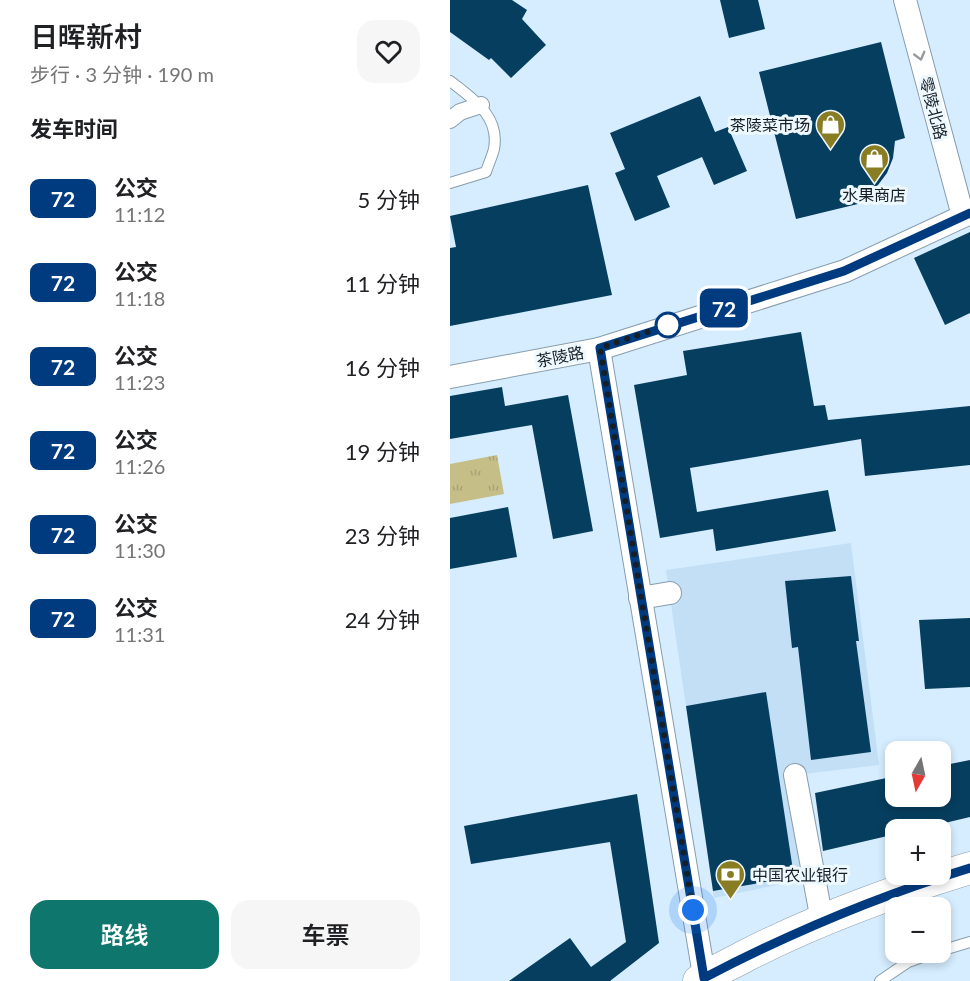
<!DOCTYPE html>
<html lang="zh">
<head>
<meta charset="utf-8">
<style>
  :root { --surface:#fff; --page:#f6f6f6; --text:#202124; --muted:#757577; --accent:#0f766e }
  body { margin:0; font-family:Lato,"Noto Sans SC",sans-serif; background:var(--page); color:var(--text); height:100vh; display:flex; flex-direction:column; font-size:22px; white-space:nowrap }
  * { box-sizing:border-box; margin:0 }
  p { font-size:20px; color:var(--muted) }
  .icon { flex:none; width:33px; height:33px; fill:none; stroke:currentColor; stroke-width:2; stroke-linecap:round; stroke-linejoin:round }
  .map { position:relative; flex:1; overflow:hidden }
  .panel { display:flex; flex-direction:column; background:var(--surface); width:450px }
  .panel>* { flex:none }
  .badge { padding:0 12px; border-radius:9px; font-size:21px; line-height:39px }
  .needle { width:39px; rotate:189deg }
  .fabs { position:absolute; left:435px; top:741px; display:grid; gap:12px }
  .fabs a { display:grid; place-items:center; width:66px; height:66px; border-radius:12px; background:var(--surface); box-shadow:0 3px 9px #0003; font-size:30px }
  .you { position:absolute; width:30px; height:30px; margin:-15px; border:4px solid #fff; border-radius:50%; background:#1a73e8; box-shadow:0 0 0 9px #1a73e833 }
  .map>.badge { position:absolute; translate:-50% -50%; box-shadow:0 0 0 3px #fff }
  h2 { padding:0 30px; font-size:22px; line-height:54px }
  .round { display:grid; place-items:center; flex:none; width:63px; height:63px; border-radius:18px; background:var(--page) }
  .head { display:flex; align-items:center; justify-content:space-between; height:102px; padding:0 30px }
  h1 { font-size:28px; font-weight:600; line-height:45px }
  .primary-button { display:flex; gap:12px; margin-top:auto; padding:12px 30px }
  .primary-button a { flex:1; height:69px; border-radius:18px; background:var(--accent); color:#fff; font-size:24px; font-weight:600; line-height:69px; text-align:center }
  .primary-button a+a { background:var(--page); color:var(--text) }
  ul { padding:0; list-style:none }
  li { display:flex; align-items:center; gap:18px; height:84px; padding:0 30px }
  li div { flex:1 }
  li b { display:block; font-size:22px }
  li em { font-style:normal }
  li .badge { min-width:66px; font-weight:700; text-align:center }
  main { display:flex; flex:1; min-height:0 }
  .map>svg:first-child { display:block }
</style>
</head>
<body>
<main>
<section class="panel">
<div class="head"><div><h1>日晖新村</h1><p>步行 · 3 分钟 · 190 m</p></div><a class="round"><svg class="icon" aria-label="heart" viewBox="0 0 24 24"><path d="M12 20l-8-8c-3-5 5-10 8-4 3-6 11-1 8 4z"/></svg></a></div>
<h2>发车时间</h2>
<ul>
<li><span class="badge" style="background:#003b80;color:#fff">72</span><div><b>公交</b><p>11:12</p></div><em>5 分钟</em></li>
<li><span class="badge" style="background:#003b80;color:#fff">72</span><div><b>公交</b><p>11:18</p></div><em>11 分钟</em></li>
<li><span class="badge" style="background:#003b80;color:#fff">72</span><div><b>公交</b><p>11:23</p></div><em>16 分钟</em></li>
<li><span class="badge" style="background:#003b80;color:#fff">72</span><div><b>公交</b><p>11:26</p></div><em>19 分钟</em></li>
<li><span class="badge" style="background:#003b80;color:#fff">72</span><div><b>公交</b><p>11:30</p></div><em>23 分钟</em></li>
<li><span class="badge" style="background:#003b80;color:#fff">72</span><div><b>公交</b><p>11:31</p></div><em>24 分钟</em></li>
</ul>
<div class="primary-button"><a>路线</a><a>车票</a></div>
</section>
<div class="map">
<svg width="520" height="981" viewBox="0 0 520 981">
  <defs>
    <pattern id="grass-tufts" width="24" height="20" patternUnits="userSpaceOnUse" patternTransform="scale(1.5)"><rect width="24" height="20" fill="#c6be87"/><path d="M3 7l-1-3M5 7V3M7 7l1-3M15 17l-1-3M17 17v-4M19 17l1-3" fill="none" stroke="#a9a374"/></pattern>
  </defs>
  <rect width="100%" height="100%" fill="#d5edff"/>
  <path fill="#c2dff6" d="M401,543L429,765L345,775L356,879L264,898L216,570Z"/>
  <path fill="url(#grass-tufts)" d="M47,455L54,494L0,504V464Z"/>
  <g fill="#063e5f">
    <path d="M0,0H62L77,10L72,19L96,45L61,78L41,58L39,60L0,32Z"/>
    <path d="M270,0H308L315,29L279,38Z"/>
    <path d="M431,42L455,138L445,141L443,158L437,173L428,185L414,193L416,202L346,219L309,72Z"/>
    <path d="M250,96L265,132L278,127L297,171L264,185L252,157L207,176L220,207L185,221L165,173L175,169L160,133Z"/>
    <path d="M138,185L162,295L0,326V248L6,247L0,216Z"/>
    <path d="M520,232V313L495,325L464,258Z"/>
    <path d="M351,332L364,406L375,405L378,420L520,406V465L415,476L411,439L240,468L247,512L378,490L386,531L266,551L263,529L210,538L184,385L237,375L233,351Z"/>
    <path d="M52,387L55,406L118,395L143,531L103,539L82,425L0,439V396Z"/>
    <path d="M58,507L67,557L0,569V518Z"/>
    <path d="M401,576L409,641H406L421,752L361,760L348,647L342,648L335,581Z"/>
    <path d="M520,618V687L475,689L469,620Z"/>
    <path d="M316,692L344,877L263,891L236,706Z"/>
    <path d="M520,760V817L465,830H446V834L373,851L365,793L446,776V796H490V766Z"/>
    <path d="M187,794L209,943L160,981H59L120,938L141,967L176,942L160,842L21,864L14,826Z"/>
  </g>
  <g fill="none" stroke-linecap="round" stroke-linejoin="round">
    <defs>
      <g id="service">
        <path d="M0,81C23,99 50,116 44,149C42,157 38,165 36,172L0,183"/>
        <path d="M490,951L520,942"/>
        <path d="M430,981L458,962L486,952"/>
      </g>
      <path id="pedestrian" d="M0,120L10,112L31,105"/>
      <g id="minor">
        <path d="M455,0L513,216"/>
        <path d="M149,349L255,981"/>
        <path d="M0,377L149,349L395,271L520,213"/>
        <path d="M190,598L220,593"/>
        <path d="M345,775L372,921"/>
      </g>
      <path id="secondary" d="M249,981C264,971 281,964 297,955C368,919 444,891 520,868"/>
    </defs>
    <use href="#service" stroke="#879dad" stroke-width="12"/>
    <use href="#pedestrian" stroke="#879dad" stroke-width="18"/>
    <use href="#minor" stroke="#879dad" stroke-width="24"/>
    <use href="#secondary" stroke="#879dad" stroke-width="33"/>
    <use href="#service" stroke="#fff" stroke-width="10"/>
    <use href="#pedestrian" stroke="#fff" stroke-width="16"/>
    <use href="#minor" stroke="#fff" stroke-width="22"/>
    <use href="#secondary" stroke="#fff" stroke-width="32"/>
  </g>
  <defs><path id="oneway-chevron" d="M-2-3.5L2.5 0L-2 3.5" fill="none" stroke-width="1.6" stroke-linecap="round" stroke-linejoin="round" transform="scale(1.5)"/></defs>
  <use stroke="#969a9d" href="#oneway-chevron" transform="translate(470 56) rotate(75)"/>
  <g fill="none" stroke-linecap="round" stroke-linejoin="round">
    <defs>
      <path id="line" d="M520,213L394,271L150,348L254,978C340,933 428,896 520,868"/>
    </defs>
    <use href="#line" stroke="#fff" stroke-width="14"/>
    <use href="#line" stroke="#003b80" stroke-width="9"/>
    <path stroke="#161f25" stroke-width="6" stroke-dasharray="0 10.8" d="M218,325L150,348L243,910"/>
  </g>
  <defs>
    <symbol id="shop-pin" viewBox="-11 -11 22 30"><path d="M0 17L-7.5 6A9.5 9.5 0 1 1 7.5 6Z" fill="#887d23" stroke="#eef8ff"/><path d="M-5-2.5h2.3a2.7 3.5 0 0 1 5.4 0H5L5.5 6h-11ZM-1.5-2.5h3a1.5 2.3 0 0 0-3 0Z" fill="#fff"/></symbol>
    <symbol id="bank-pin" viewBox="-11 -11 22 30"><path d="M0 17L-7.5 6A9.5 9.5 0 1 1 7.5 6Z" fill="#887d23" stroke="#eef8ff"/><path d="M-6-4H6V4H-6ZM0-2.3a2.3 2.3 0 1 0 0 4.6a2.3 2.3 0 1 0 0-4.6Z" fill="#fff"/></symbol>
  </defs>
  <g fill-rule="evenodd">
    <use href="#shop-pin" x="364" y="108" width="33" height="45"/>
    <use href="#shop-pin" x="408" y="142" width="33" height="45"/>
    <use href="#bank-pin" x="264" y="858" width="33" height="45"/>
  </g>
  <circle fill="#fff" stroke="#003b80" stroke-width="3" cx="218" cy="325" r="12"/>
  <g text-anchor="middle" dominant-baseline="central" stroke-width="6" stroke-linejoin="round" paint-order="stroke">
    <g font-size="16" fill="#161f25" stroke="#eef8ff">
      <text transform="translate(484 108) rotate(75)">零陵北路</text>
      <text transform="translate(110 356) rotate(-11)">茶陵路</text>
    </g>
    <g font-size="16" fill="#161f25" stroke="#eef8ff" text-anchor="end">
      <text x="360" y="124">茶陵菜市场</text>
      <text x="424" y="194" text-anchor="middle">水果商店</text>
      <text x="302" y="874" text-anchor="start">中国农业银行</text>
    </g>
  </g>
</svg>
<div class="fabs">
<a><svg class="needle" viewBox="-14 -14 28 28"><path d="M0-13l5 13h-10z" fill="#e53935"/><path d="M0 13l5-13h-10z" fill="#757577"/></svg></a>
<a>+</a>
<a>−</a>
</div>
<div class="you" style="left:243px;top:910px"></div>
<b class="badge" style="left:274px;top:308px;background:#003b80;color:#fff">72</b>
</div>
</main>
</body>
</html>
